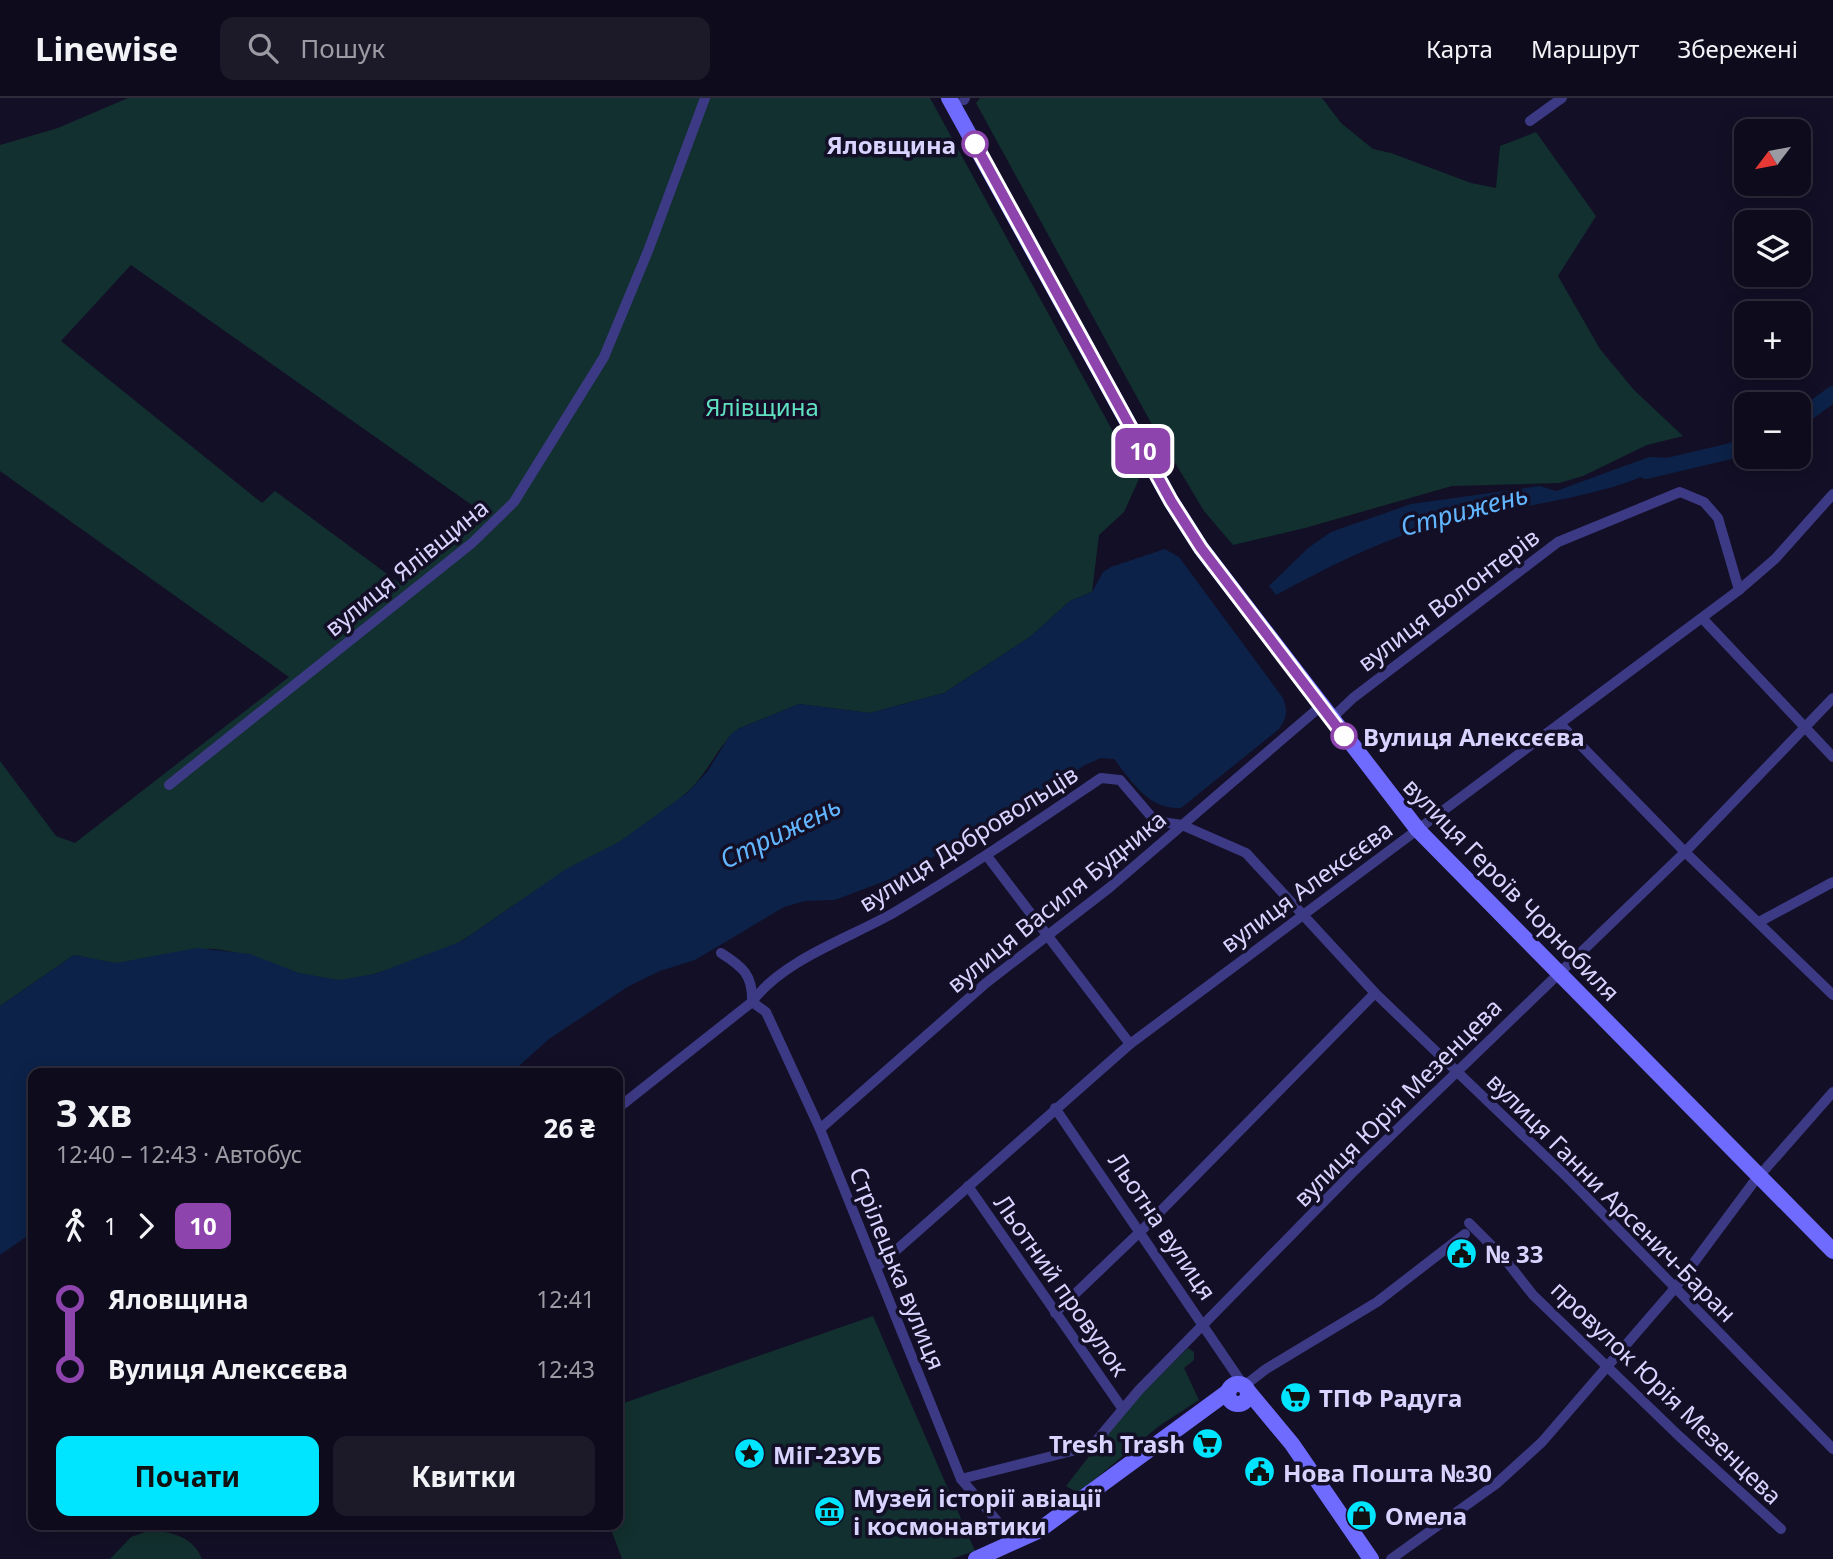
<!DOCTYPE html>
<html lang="uk">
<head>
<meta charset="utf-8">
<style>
  :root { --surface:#0e0b1c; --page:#1c1929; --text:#f1f3f6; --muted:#9b9ba3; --line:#2e2b3b; --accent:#00e5ff }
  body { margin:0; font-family:"Noto Sans",sans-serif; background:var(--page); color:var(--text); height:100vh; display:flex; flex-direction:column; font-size:26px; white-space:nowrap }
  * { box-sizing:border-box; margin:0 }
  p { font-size:23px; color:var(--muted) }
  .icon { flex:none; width:38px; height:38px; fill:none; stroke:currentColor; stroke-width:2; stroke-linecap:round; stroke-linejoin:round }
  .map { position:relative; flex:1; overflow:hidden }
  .details { position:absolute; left:28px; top:970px; width:595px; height:462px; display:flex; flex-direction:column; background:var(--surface); border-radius:14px; box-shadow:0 4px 18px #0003,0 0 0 2px var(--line) }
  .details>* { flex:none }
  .badge { padding:0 14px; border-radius:10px; font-size:24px; line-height:46px }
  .needle { width:46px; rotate:238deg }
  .fabs { position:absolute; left:1734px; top:21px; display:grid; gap:14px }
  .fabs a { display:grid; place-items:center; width:77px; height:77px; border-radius:14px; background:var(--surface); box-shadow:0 4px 18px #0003,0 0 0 2px var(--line); font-size:35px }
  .map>.badge { position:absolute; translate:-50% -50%; box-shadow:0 0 0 4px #fff }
  .legs { display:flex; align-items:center; gap:10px; height:77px; padding:0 28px; font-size:23px }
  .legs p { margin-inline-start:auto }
  .head { display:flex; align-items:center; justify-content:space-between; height:119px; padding:0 28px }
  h1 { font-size:38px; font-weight:700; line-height:52px }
  .action { display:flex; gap:14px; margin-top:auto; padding:14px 28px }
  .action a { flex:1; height:80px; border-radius:14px; background:var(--accent); color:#111; font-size:28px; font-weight:700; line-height:80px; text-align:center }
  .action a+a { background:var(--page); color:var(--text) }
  ul { padding:0 28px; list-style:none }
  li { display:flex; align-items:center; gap:24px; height:70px; font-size:26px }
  li i { display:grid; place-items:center; width:10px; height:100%; margin:0 9px; background:currentColor }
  li i::after { content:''; width:18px; height:18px; margin:-9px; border:5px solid; border-radius:50%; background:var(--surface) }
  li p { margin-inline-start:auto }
  li:first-child i { background:linear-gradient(#0000 50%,currentColor 0) }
  li:last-child i { background:linear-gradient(currentColor 50%,#0000 0) }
  header { display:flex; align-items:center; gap:42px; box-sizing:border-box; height:98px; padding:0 35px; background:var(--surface); border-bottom:2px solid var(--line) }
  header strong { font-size:33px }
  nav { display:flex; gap:38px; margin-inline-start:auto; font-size:24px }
  .search { width:490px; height:63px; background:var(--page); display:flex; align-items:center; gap:18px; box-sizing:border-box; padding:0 24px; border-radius:14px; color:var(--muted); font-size:26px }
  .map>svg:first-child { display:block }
</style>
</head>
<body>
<header>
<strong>Linewise</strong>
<div class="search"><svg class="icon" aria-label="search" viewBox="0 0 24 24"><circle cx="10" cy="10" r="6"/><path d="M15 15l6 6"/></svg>Пошук</div>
<nav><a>Карта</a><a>Маршрут</a><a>Збережені</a></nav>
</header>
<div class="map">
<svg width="1833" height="1461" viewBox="0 0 1833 1461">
  <rect width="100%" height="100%" fill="#130f26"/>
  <g fill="#12302f" fill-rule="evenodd">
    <path d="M128,0H930L1139,381L1124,414L1099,437L1092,494L1070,503L1030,539L944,595L870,615L799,606L738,631C719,645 707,678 685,696C638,736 583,766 529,798C506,811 486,827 463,842C441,856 364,883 338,882C295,881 257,855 215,851C180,849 149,867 115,865C102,864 87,859 74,857L0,908V663L56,738L75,745L289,579L0,373V47L58,30ZM131,167L486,417L402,487L275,393L262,405L61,243Z"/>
    <path d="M980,0H1322L1341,25L1373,51L1391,55L1471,85L1496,90L1500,48L1536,34L1596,118L1558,178L1600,251L1634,292L1683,338L1647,347L1583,378L1559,385L1452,388L1305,430L1233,447L1204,413L1150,323L976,5Z"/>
    <path d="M873,1218L975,1453L951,1461H622L609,1426H618V1307Z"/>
    <path d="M1188,1250L1194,1254V1262L1184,1270L1199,1302L1159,1328L1078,1395L1066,1388L1126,1311Z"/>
    <path d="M148,1433C170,1433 193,1438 202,1461H110L131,1439Z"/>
  </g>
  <g fill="#0c2248">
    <path d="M1649,359L1672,360C1631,400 1488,410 1427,429C1375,445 1324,471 1276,497L1269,488L1308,450L1331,434L1411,406L1540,388L1556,393Z"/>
    <path d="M1165,451L1179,459L1283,600C1288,613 1287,619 1279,631L1181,710C1149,712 1132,684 1114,661L1101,660L1085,667L988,729L898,778L835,802L805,803L784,809L695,862L660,873L629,888L549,941L511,975H33V1134L0,1157V908L74,857L116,865L197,850L250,856L299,875L339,882L375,876L462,843L566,771L619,744L687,695L707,674L730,637L738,631L799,606L870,615L944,595L1030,539L1070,503L1092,494L1103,474L1111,469Z"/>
  </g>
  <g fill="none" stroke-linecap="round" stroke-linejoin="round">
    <g stroke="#0c2248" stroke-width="16">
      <path d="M1799,321L1833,296"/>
      <path d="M1646,373L1731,353L1746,346"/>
    </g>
    <g stroke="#3d3a85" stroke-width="10">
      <path d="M964,2L965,0"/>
      <path d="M1530,23L1562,0"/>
      <path d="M1703,521L1833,659"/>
      <path d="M1331,621L1353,600L1558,444L1680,394L1704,404L1718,420L1739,492"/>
      <path d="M1561,627L1685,754L1833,897"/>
      <path d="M169,687L472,445L514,404L604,259L648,153L705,0"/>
      <path d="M987,758L1130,946"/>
      <path d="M1759,824L1833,784"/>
      <path d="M721,855C743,869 753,877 752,904L766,914L820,1031L961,1381L1016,1445"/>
      <path d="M618,1010L752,904C782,862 850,840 895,814C966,772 1033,726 1101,680L1120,682L1155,723L1182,727L1246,755L1375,895L1570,1082L1833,1351"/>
      <path d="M1055,1010L1244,1288L1266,1271L1377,1204L1465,1136"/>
      <path d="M820,1031L986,885L1109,790L1321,608"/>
      <path d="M968,1088L1122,1310"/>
      <path d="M1469,1125L1504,1160L1533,1197L1679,1338L1781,1431"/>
      <path d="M876,1170L1130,946L1739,492L1775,461L1833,396"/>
      <path d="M1055,1215L1144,1130L1375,895"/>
      <path d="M961,1381L1092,1348L1139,1292L1352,1075L1685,754L1833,600"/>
      <path d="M1391,1461L1496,1386L1542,1344L1675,1190L1753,1085L1833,994"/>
    </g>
    <g stroke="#6f6bff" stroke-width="16">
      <path d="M949,0L1171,403L1201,450L1418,732L1833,1153"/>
      <circle cx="1238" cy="1296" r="10"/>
      <path d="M1248,1293L1292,1346L1371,1461"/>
      <path d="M976,1461L1038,1433L1229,1293"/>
    </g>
  </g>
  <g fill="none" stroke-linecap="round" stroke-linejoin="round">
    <defs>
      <path id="line-1" d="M975,46L1171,403L1201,450L1344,638"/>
    </defs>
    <use href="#line-1" stroke="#fff" stroke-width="16"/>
    <use href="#line-1" stroke="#8e44ad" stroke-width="10"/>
  </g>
  <defs>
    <symbol id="civic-disc" viewBox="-11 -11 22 22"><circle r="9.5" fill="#00e5ff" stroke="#130f26"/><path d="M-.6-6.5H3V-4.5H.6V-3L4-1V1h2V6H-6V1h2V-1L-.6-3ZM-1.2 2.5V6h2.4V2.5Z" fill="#111"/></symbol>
    <symbol id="supermarket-disc" viewBox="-11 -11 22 22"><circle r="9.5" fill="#00e5ff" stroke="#130f26"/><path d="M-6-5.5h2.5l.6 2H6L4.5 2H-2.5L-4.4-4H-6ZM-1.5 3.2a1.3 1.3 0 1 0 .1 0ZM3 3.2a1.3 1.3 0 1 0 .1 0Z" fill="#111"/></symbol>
    <symbol id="sight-disc" viewBox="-11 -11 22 22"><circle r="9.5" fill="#00e5ff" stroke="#130f26"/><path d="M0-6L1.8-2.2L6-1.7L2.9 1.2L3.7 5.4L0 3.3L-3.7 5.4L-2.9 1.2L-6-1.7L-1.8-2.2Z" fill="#111"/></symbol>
    <symbol id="museum-disc" viewBox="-11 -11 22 22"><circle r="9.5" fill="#00e5ff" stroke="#130f26"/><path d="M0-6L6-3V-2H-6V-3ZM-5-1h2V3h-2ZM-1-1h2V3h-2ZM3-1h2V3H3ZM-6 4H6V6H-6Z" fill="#111"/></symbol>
    <symbol id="shop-disc" viewBox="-11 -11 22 22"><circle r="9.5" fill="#00e5ff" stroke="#130f26"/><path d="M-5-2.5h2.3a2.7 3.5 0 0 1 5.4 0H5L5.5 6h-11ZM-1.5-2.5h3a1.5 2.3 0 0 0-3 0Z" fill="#111"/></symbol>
  </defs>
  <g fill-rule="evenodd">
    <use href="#civic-disc" x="1444" y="1138" width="35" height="35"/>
    <use href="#supermarket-disc" x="1278" y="1282" width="35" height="35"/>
    <use href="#supermarket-disc" x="1190" y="1328" width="35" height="35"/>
    <use href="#sight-disc" x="732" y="1338" width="35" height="35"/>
    <use href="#civic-disc" x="1242" y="1356" width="35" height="35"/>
    <use href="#museum-disc" x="812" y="1396" width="35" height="35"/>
    <use href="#shop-disc" x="1344" y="1400" width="35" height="35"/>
  </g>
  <g fill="#fff" stroke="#8e44ad" stroke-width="3.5">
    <circle cx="975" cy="46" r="12"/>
    <circle cx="1344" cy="638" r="12"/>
  </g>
  <g text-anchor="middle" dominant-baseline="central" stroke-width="7" stroke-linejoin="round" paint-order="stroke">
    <g font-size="24" font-weight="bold" fill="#d9d4ff" stroke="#130f26" text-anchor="end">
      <text x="956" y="46">Яловщина</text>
      <text x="1363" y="638" text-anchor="start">Вулиця Алексєєва</text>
    </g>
    <g font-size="24" fill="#5fe0c0" stroke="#130f26">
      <text x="762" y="308">Ялівщина</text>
    </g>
    <g font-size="24" fill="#d9d4ff" stroke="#130f26">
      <text transform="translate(406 469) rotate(-39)">вулиця Ялівщина</text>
      <text transform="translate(1448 501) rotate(-37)">вулиця Волонтерів</text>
      <text transform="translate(968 740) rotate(-32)">вулиця Добровольців</text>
      <text transform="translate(1306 788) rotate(-36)">вулиця Алексєєва</text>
      <text transform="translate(1512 791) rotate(46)">вулиця Героїв Чорнобиля</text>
      <text transform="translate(1056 803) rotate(-39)">вулиця Василя Будника</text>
      <text transform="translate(1397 1004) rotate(-45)">вулиця Юрія Мезенцева</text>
      <text transform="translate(1612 1099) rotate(45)">вулиця Ганни Арсенич-Баран</text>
      <text transform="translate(1163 1128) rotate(56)">Льотна вулиця</text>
      <text transform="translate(898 1170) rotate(68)">Стрілецька вулиця</text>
      <text transform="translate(1062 1187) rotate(55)">Льотний провулок</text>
      <text transform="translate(1667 1294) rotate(44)">провулок Юрія Мезенцева</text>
    </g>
    <g font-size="24" font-weight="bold" fill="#d9d4ff" stroke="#130f26" text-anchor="start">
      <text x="1485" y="1155">№ 33</text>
      <text x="1319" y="1299">ТПФ Радуга</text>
      <text x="1185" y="1345" text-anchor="end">Tresh Trash</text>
      <text x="773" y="1356">МіГ-23УБ</text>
      <text x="1283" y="1374">Нова Пошта №30</text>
      <text x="853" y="1399">Музей історії авіації<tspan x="853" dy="28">і космонавтики</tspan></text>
      <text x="1385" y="1417">Омела</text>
    </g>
    <g font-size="26" font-style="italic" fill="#62b6ff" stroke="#130f26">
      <text transform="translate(1464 412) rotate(-15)">Стрижень</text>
      <text transform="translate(780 734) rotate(-26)">Стрижень</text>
    </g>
  </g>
</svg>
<div class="fabs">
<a><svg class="needle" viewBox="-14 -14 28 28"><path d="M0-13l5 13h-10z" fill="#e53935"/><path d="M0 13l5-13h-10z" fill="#9b9ba3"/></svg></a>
<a><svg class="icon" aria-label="layers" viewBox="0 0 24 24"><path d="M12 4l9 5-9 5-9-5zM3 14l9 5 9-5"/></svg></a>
<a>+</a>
<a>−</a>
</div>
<b class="badge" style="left:1143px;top:353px;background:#8e44ad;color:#fff">10</b>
<section class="details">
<div class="head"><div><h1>3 хв</h1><p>12:40 – 12:43 · Автобус</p></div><b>26 ₴</b></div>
<div class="legs"><svg class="icon" aria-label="walk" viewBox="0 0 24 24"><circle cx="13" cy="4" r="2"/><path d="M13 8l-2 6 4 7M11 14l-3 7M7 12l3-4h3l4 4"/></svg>1<svg class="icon" aria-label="forward" viewBox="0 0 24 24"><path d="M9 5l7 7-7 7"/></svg><b class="badge" style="background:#8e44ad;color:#fff">10</b></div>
<ul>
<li><i style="color:#8e44ad"></i><b>Яловщина</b><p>12:41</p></li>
<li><i style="color:#8e44ad"></i><b>Вулиця Алексєєва</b><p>12:43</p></li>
</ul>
<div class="action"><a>Почати</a><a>Квитки</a></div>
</section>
</div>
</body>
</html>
